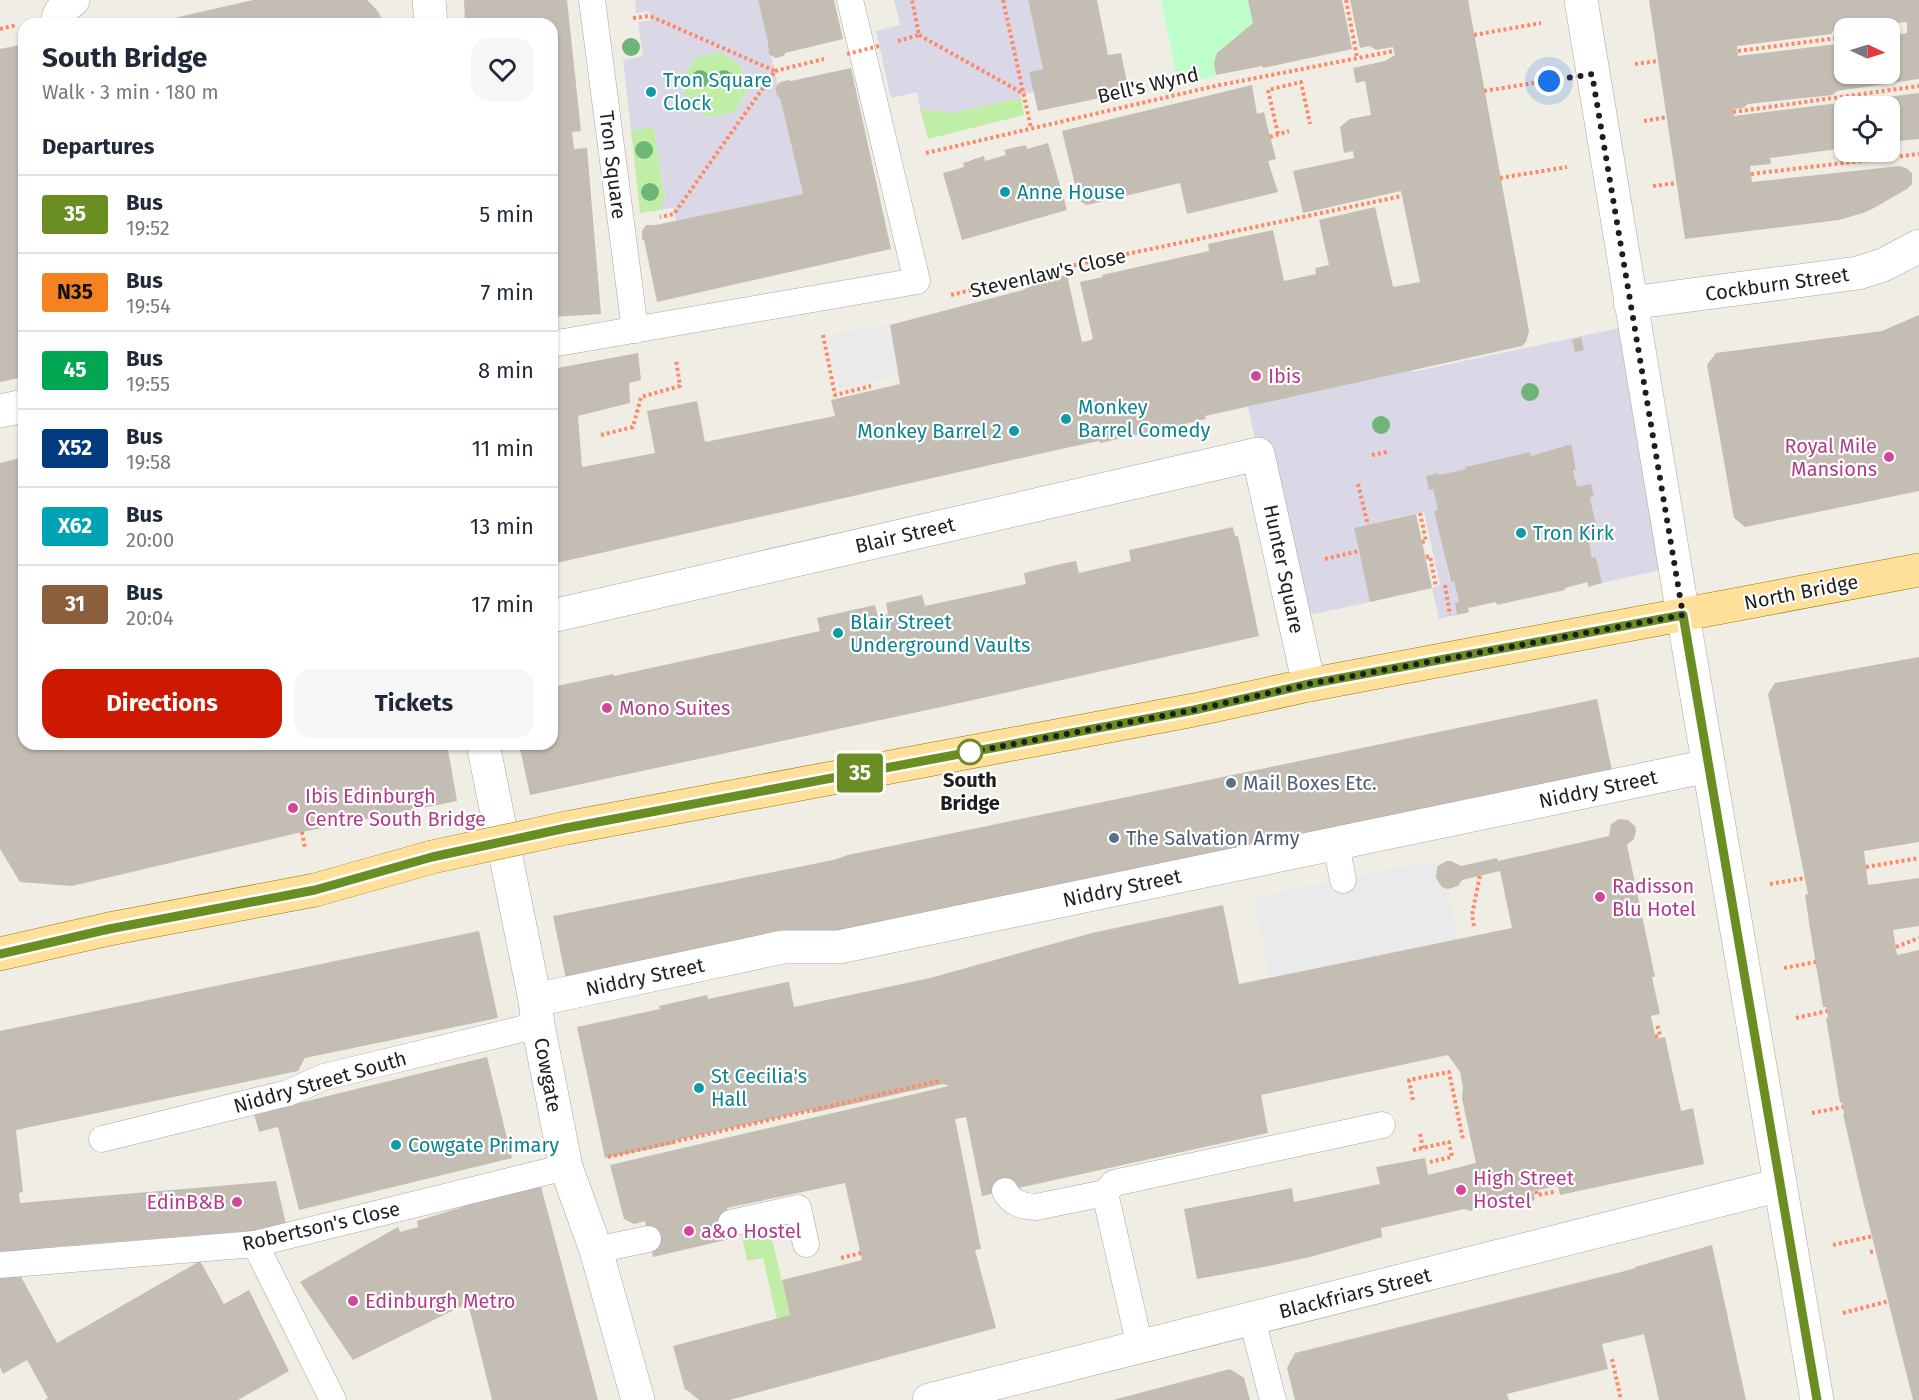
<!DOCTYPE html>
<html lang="en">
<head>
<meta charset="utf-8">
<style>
  :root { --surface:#fff; --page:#f6f6f7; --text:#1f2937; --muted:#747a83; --line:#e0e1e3; --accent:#cd1900 }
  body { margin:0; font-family:"Fira Sans",sans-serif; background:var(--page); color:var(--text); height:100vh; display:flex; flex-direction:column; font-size:22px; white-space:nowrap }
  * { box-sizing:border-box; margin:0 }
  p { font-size:20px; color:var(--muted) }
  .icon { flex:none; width:33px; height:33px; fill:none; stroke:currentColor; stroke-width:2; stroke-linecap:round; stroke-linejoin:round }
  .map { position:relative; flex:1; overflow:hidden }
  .sheet { position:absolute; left:18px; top:18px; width:540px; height:732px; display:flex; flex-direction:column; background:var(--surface); border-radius:18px; box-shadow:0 2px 4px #0004 }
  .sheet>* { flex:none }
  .badge { padding:0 12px; border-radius:4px; font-size:21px; line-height:39px }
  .needle { width:39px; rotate:94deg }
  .controls { position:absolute; left:1834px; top:18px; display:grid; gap:12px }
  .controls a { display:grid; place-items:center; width:66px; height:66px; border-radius:12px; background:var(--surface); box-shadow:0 2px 4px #0004; font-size:30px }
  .you { position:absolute; width:30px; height:30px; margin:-15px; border:4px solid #fff; border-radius:50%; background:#1a73e8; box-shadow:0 0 0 9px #1a73e833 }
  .map>.badge { position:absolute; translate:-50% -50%; box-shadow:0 0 0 3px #fff }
  h2 { padding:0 24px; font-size:22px; line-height:54px }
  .round { display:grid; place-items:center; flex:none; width:63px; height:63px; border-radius:18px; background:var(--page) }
  .overview { display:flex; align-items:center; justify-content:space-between; height:102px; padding:0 24px }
  h1 { font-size:28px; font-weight:700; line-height:45px }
  .action { display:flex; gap:12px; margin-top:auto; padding:12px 24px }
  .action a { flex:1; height:69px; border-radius:18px; background:var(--accent); color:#fff; font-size:24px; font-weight:700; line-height:69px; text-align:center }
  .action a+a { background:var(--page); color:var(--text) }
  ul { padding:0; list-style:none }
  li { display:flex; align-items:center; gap:18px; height:78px; padding:0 24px; border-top:2px solid var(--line) }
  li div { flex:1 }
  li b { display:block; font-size:22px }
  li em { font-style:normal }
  li .badge { min-width:66px; font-weight:700; text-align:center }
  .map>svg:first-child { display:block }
</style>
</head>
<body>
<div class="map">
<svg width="1919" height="1400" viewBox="0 0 1919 1400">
  <rect width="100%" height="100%" fill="#f0eee4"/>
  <g fill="#c0eea6">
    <path d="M721,52L742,66L747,91L734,112L709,118L687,105L681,80L695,58Z"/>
    <path d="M1021,98L1024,115L928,139L920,109L949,113Z"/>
    <path d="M654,127L665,198L660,210L640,213L631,130Z"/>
    <path d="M770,1230L790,1315L777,1319L763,1258L747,1261L742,1236Z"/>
  </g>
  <path fill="#bdfeca" d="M1161,0H1248L1253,23L1217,53L1214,63L1216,76L1178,84Z"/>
  <g fill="#eaeaea">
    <path d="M890,325L899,374L838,389L827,336Z"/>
    <path d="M1436,861V878L1442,887L1448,889L1457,939L1270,977L1254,898Z"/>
  </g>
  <g fill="#dad8e6" fill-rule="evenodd">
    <path d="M635,0H758L778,85L775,88L777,96L780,98L803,194L676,221L673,208L660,210L665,198L654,127L631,130L623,60L643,56L638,22L651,20L649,11L636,13ZM721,52L742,66L747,91L734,112L709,118L687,105L682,80L695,58Z"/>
    <path d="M894,0H1028L1043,69L1030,72L1034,92L1020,95L1021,98L949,113L920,109L917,92L891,98L876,31L900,25Z"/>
    <path d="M1633,325L1675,567L1602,583L1596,557L1592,558L1589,542L1603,538L1601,526L1597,527L1593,512L1590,497L1594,496L1577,487L1573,470L1576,469L1570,444L1531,456L1530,452L1466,467V469L1439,475L1438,473L1427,476L1429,489H1433L1438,510L1435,511L1450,582L1454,581L1459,602L1455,603L1457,615L1439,619L1432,588L1440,585L1424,512L1354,528L1370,602L1295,618L1248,407L1412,370L1413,372Z"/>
  </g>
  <g fill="#c4bdb3" fill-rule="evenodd">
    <path d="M253,0H367L378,11L384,24H148Z"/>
    <path d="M464,0H567L581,131L572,132L574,149L587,148L601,314L552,317V24H465Z"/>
    <path d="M758,0H834L843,39L785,53L784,56L776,58L772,56L769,54L768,43Z"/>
    <path d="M1028,0H1097L1108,55L1121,53L1129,92L1038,111L1029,72L1043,69Z"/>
    <path d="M1248,0H1342L1352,49L1263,68L1262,66L1216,75L1214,63L1217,53L1253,23Z"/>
    <path d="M1350,0H1468L1529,331L1526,342L1522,346L1205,416L1206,419L1167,428L1100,443L1099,441L1061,449L552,564V369L638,353L641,380L629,383L630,403L578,416L582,467L655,453L647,411L697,401L705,442L835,416L831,400L900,384L890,325L1023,290L1039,281L1067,275L1082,342L1088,341L1093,339L1080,282L1103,277L1102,275L1209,251L1208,244L1273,230L1284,281L1316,274L1315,268L1329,265L1319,220L1375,207L1393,287L1420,282L1401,191L1303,213L1293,171L1354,158L1353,151L1344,153L1340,127L1350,119L1371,115L1365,81L1356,83L1353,68L1385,61L1395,55L1393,47L1376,50L1370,46L1360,48Z"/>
    <path d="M1649,0H1919V79L1837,91L1833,95L1748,104L1743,108L1733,109L1734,116L1919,93V139L1890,142V106H1845V148L1770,158L1771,164L1750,166L1752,182L1899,166L1906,168L1912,173V184L1907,189L1874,208L1863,213L1839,220L1685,239ZM1907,22V33L1890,36V74H1845V43L1738,56L1737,46L1831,34L1833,31L1845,28Z"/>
    <path d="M24,44V377L0,382V49Z"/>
    <path d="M851,68L891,249L657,302L644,240L642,239V231L646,225H656L803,194L780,98L777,96L775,88L780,82L788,80L791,81Z"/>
    <path d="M1252,85L1257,114L1264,112L1267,125L1276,159L1268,161L1278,192L1187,214L1180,183L1087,205L1079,201L1062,131Z"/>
    <path d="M1048,143L1067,210L962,240L943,173L964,167L963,163L984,156L985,161L1006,155L1004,150L1026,145L1027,149Z"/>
    <path d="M1919,315V491L1745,527L1734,518L1707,365L1716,353L1882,331Z"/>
    <path d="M1581,337L1584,350L1575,352L1572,340Z"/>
    <path d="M1571,444L1576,470H1573L1577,487L1591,484L1594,496L1590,497L1593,512L1597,527L1601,526L1603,538L1589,542L1592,558L1596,557L1602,583L1588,587V582L1565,588V590L1497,605L1496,602L1468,608L1469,612L1457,615L1455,603L1459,602L1454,581L1451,582L1434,511L1438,510L1433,489L1429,490L1426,476L1438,473L1439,475L1466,469L1465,467L1530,452L1531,456Z"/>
    <path d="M24,457V744H447L457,801L302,832L72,886L20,882L0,849V463Z"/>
    <path d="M1416,514L1432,588L1370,602L1354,528Z"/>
    <path d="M1233,527L1235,536H1238L1259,636L946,706L530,795L519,744H552V687L613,674L614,676L820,631L817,618L875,605L878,617L883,616L888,614L886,603L922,595L925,606L1026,584L1024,573L1061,564L1076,561L1079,573L1131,561L1129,550Z"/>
    <path d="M1919,657V842L1864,851L1868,885L1919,878V926L1893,930L1897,955L1919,950V1400H1913L1861,1193L1843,1114H1844L1843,1107L1842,1102L1840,1103L1826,1018H1828L1826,1007H1823L1810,929L1805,895L1808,894L1768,694L1775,683Z"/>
    <path d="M1597,699L1612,771L568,989L553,916L833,860L848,855Z"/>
    <path d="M1619,819L1628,820L1635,826L1636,831L1634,839L1627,845L1655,977H1652L1660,1014L1651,1016L1656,1039L1665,1037L1681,1111L1693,1108L1704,1164L1560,1195L1558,1186L1533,1191L1535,1200L1490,1208L1485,1203L1478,1204L1471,1211L1464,1209L1381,1228L1382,1237L1310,1257L1269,1266L1197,1279L1184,1209L1292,1188L1294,1202L1380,1184L1376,1167L1425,1158L1428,1175L1476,1163L1462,1099L1463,1088L1460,1072L1448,1055L1261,1095L1268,1133L982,1196L966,1117L955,1119L981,1249L975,1250L996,1328L730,1400H699L687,1390H685L673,1346L790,1315L782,1280L862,1260L845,1183L727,1208L734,1238L653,1257L645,1221L634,1224L624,1219L610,1165L949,1086L944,1084L938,1085L812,1113V1110L674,1141V1144L605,1158L577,1027L660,1009L659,1006L707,995L708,999L787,982H789L794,1007L930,978L1092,933L1223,905L1239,984L1512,928L1500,871L1462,880L1458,886L1448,889L1442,887L1436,878L1437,867L1446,861H1451L1461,866L1497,858L1498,861L1609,836L1611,824Z"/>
    <path d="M479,931L498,1018L305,1058L298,1071L16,1130L23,1192L19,1193L20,1203L276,1181L287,1228L53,1247L55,1257L0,1261V1031Z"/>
    <path d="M487,1057L512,1158L299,1210L278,1127L259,1132L254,1114Z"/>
    <path d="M540,1183L598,1400H492L468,1303L353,1360L300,1282L398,1227L400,1232L418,1227L417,1221Z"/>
    <path d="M1712,1245L1746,1400H1659L1644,1334L1602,1344L1608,1369L1507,1394L1509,1400H1295L1287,1368L1295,1353L1625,1271L1636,1268L1635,1267Z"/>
    <path d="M200,1261L224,1304L249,1290L289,1371L238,1400H45L48,1398L27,1360L3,1374L0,1367V1275L19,1273L57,1343Z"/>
    <path d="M1230,1369L1244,1378L1250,1400H1113Z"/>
  </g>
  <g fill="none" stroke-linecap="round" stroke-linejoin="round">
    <defs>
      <g id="service">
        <path d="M592,0L635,330"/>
        <path d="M552,344L917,281L850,0"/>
        <path d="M1336,844L1343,880"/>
        <path d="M102,1139L288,1093L324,1077L538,1025"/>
        <path d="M1005,1191C1012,1204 1022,1206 1036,1207L1105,1193L1140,1347"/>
        <path d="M1105,1193L1114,1183L1382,1125"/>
        <path d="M731,1223L798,1208L806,1244"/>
        <path d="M255,1244L333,1400"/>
        <path d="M596,1250L648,1239"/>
        <path d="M0,1265L255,1244L566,1167"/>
        <path d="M1252,1319L1273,1400"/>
      </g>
      <g id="pedestrian">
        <path d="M1581,0L1683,615"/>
        <path d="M1630,303L1858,273L1883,265L1919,246"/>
      </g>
      <g id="minor">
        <path d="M57,24C58,12 64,7 73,0"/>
        <path d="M0,411L24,406"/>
        <path d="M552,616L1258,454L1309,685"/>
        <path d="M535,1000L783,947H839L1708,766"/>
        <path d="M929,1400L1780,1185"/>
      </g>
      <g id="tertiary">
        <path d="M429,0L431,24"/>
        <path d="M1683,615L1817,1400"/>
        <path d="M483,744L535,1000L538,1025L566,1167L596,1250L638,1400"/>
      </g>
      <g id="primary">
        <path d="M566,828L1194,710L1309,685L1919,570"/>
        <path d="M0,954L109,929L315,890L432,857"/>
      </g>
    </defs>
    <use href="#service" stroke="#a5a5a5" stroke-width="27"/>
    <use href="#pedestrian" stroke="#a5a5a5" stroke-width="34"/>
    <use href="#minor" stroke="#a5a5a5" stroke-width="34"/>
    <use href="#tertiary" stroke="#a5a5a5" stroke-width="34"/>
    <use href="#primary" stroke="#997900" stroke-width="34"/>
    <g stroke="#f86" stroke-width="4" stroke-dasharray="3 3" stroke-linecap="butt">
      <path d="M1003,0L1031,128"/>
      <path d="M1346,0L1357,57"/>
      <path d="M633,18L650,16L775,71L674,214L660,217"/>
      <path d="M0,29L16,25"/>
      <path d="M1890,31L1900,30"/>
      <path d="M919,35L1024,94"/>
      <path d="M1474,35L1541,23"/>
      <path d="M898,41L919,35L912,0"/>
      <path d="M1738,51L1845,37"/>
      <path d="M1635,64L1658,61"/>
      <path d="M775,71L824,59"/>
      <path d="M1484,91L1553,80"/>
      <path d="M1733,112L1919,86"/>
      <path d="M1644,121L1667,117"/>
      <path d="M1278,134L1268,90L1301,82L1310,124"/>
      <path d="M1270,137L1289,131"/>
      <path d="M926,153L1215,86L1394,51"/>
      <path d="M1751,174L1919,154"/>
      <path d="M1500,178L1567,167"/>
      <path d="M1653,186L1677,183"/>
      <path d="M951,295L1075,265L1402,196"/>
      <path d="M823,335L835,395L871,386"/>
      <path d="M601,435L633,427L641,397L680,386L676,360"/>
      <path d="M1372,455L1387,452"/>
      <path d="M1358,484L1368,525"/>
      <path d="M1420,513L1426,541L1422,542"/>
      <path d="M1426,557L1430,556L1436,587"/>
      <path d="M1325,559L1359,551"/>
      <path d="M1445,585L1450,615"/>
      <path d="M302,832L305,848"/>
      <path d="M1866,867L1919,858"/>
      <path d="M1770,884L1805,878"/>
      <path d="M1474,926L1472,915L1480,875"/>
      <path d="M1896,947L1919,938"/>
      <path d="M1784,968L1816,962"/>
      <path d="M1796,1018L1827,1011"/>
      <path d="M1655,1037L1660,1035L1657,1024"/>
      <path d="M1413,1100L1409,1080L1449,1072L1463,1139"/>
      <path d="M1812,1113L1843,1107"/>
      <path d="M1420,1134L1423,1148"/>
      <path d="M1413,1150L1449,1142L1452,1157L1430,1162"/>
      <path d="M608,1157L939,1081"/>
      <path d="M1536,1191L1537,1195L1554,1192"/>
      <path d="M1833,1245L1873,1236"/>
      <path d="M1870,1252L1876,1251"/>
      <path d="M841,1258L861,1253"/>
      <path d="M1843,1313L1889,1301"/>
      <path d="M1612,1359L1621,1400"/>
    </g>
    <use href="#service" stroke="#fff" stroke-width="26"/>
    <use href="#pedestrian" stroke="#fff" stroke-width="33"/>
    <use href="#minor" stroke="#fff" stroke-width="33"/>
    <use href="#tertiary" stroke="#fff" stroke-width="33"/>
    <use href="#primary" stroke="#ffe09a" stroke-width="33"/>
    <defs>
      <path id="primary-bridge" d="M432,857L566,828"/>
    </defs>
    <use href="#primary-bridge" stroke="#997900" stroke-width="34" stroke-linecap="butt"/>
    <path stroke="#f86" stroke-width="4" stroke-dasharray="3 3" stroke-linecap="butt" d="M847,54L879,46"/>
    <use href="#primary-bridge" stroke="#ffe09a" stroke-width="33"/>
  </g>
  <g fill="#6eb577">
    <circle cx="631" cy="47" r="9"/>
    <circle cx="700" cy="79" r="9"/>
    <circle cx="724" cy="79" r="9"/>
    <circle cx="644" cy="150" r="9"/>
    <circle cx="650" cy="192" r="9"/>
    <circle cx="1530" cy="392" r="9"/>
    <circle cx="1381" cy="425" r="9"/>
  </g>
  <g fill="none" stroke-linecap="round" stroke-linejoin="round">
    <defs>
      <path id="line" d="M0,954L109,929L315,890L432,857L566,828L1194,710L1309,684L1683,615L1817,1400"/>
    </defs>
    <use href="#line" stroke="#fff" stroke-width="14"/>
    <use href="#line" stroke="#6b8e23" stroke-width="9"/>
    <path stroke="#1e1e1e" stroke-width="6" stroke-dasharray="0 10.8" d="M970,752L960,754L1194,710L1309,684L1683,615L1592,74L1549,81"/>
  </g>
  <g fill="#0f9aa8" stroke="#fff" stroke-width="2">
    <circle cx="651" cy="92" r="6"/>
    <circle cx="1005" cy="192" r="6"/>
    <circle cx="1066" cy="419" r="6"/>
    <circle cx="1014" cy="431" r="6"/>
    <circle cx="1521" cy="533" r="6"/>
    <circle cx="838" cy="633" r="6"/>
    <circle cx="699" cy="1088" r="6"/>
    <circle cx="396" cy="1145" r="6"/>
  </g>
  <g fill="#d1479c" stroke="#fff" stroke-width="2">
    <circle cx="1256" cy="376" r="6"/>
    <circle cx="1889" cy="457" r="6"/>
    <circle cx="607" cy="708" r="6"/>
    <circle cx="293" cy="808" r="6"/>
    <circle cx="1600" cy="897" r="6"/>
    <circle cx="1461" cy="1190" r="6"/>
    <circle cx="237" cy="1202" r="6"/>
    <circle cx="689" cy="1231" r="6"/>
    <circle cx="353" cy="1301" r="6"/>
  </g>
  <circle fill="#fff" stroke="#6b8e23" stroke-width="3" cx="970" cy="752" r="12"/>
  <g fill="#5c6f8a" stroke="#fff" stroke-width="2">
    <circle cx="1231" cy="783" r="6"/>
    <circle cx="1114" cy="838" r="6"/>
  </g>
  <g text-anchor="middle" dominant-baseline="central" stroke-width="4.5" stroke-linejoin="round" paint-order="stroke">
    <g font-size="20" fill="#0d838f" stroke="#fff" text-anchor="start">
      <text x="663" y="80">Tron Square<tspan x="663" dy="23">Clock</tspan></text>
      <text x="1017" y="192">Anne House</text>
      <text x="1078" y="407">Monkey<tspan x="1078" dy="23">Barrel Comedy</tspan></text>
      <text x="1002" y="431" text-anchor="end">Monkey Barrel 2</text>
      <text x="1533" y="533">Tron Kirk</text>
      <text x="850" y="622">Blair Street<tspan x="850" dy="23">Underground Vaults</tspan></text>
      <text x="711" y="1076">St Cecilia's<tspan x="711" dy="23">Hall</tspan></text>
      <text x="408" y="1145">Cowgate Primary</text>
    </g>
    <g font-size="20" fill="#1e1e1e" stroke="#fff">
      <text transform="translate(1148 85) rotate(-13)">Bell's Wynd</text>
      <text transform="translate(613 165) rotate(83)">Tron Square</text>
      <text transform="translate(1048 273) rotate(-13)">Stevenlaw's Close</text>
      <text transform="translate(1777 284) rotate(-8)">Cockburn Street</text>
      <text transform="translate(905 535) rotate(-13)">Blair Street</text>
      <text transform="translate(1284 569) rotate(78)">Hunter Square</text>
      <text transform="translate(1801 592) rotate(-11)">North Bridge</text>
      <text transform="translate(1598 789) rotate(-12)">Niddry Street</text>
      <text transform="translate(1122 888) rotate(-12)">Niddry Street</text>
      <text transform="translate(645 977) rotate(-12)">Niddry Street</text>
      <text transform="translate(548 1075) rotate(79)">Cowgate</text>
      <text transform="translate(320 1082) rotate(-16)">Niddry Street South</text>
      <text transform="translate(321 1226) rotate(-13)">Robertson's Close</text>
      <text transform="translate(1355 1293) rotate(-14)">Blackfriars Street</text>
    </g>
    <g font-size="20" fill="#b23c85" stroke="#fff" text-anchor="start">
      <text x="1268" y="376">Ibis</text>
      <text x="1877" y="446" text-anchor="end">Royal Mile<tspan x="1877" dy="23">Mansions</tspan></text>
      <text x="619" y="708">Mono Suites</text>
      <text x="305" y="796">Ibis Edinburgh<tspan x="305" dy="23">Centre South Bridge</tspan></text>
      <text x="1612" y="886">Radisson<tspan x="1612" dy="23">Blu Hotel</tspan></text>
      <text x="1473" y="1178">High Street<tspan x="1473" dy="23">Hostel</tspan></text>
      <text x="225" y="1202" text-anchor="end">EdinB&amp;B</text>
      <text x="701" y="1231">a&amp;o Hostel</text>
      <text x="365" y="1301">Edinburgh Metro</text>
    </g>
    <g font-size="20" font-weight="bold" fill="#1e1e1e" stroke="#fff">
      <text x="970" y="780">South<tspan x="970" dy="23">Bridge</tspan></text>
    </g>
    <g font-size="20" fill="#4e5e75" stroke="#fff" text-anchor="start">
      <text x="1243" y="783">Mail Boxes Etc.</text>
      <text x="1126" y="838">The Salvation Army</text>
    </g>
  </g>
</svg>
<div class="controls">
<a><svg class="needle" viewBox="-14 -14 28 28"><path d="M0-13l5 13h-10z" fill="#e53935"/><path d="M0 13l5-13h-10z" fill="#747a83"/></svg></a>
<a><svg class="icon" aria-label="locate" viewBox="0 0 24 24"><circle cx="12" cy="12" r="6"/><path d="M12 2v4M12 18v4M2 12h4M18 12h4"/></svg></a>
</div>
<div class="you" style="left:1549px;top:81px"></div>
<b class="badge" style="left:860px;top:773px;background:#6b8e23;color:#fff">35</b>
<section class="sheet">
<div class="overview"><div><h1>South Bridge</h1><p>Walk · 3 min · 180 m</p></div><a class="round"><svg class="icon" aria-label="heart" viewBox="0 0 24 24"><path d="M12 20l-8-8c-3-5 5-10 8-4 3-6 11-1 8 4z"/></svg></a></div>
<h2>Departures</h2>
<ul>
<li><span class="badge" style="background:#6b8e23;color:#fff">35</span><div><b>Bus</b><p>19:52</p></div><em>5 min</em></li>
<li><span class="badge" style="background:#f58220;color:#111">N35</span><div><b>Bus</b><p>19:54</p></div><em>7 min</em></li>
<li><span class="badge" style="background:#00a651;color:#fff">45</span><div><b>Bus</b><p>19:55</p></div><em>8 min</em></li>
<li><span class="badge" style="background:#003b80;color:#fff">X52</span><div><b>Bus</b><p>19:58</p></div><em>11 min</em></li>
<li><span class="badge" style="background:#00a3b4;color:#fff">X62</span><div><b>Bus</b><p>20:00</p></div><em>13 min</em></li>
<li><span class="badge" style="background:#8b5e3c;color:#fff">31</span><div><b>Bus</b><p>20:04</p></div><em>17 min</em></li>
</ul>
<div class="action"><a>Directions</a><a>Tickets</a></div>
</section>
</div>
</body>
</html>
